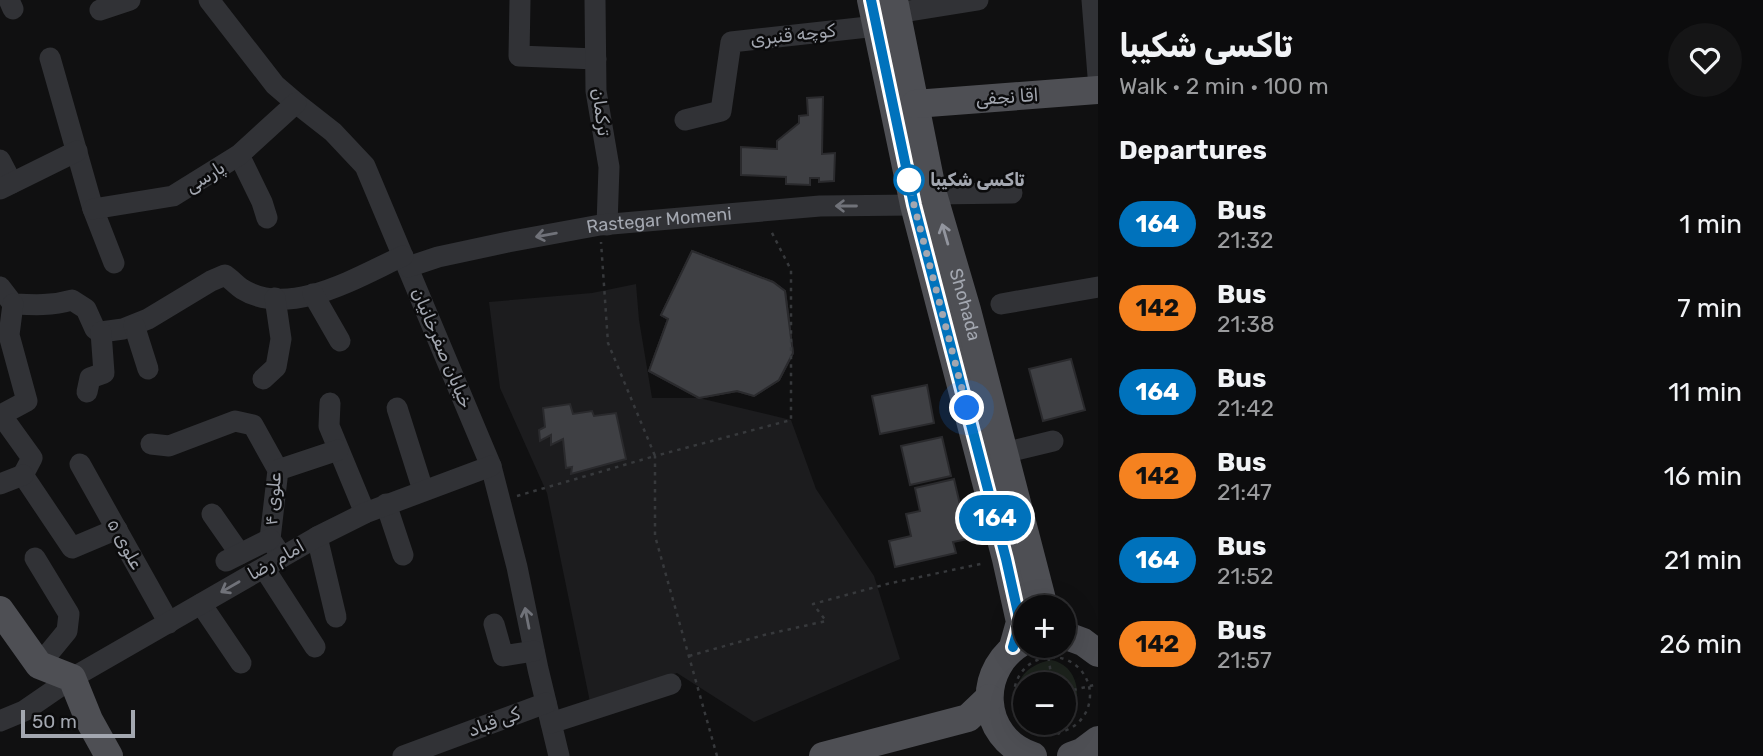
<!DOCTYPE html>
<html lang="en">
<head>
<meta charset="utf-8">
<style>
  :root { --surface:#0c0c0d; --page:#151516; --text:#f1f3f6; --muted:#9a9b9d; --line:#2c2c2e }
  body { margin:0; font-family:Rubik,"Noto Naskh Arabic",sans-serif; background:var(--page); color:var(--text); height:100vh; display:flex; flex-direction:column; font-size:26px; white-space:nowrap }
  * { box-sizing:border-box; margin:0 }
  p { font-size:23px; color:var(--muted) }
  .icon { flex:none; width:38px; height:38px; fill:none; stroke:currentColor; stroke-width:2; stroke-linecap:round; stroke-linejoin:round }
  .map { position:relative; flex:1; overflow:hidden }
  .sheet { display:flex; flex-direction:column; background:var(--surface); width:665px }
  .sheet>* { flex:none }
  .badge { padding:0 14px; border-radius:23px; font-size:24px; line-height:46px }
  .fabs { position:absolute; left:1013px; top:595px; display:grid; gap:14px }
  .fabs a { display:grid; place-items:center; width:63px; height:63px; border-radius:50%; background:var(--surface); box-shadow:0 7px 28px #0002,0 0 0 2px var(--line); font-size:35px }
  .scale { position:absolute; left:21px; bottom:18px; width:114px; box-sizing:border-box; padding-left:7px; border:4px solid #a3a7b0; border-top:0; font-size:19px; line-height:24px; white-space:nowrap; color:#a3a7b0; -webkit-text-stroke:5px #0b0b0c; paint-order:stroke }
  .you { position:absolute; width:35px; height:35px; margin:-18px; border:5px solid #fff; border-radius:50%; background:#1a73e8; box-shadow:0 0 0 10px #1a73e833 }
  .map>.badge { position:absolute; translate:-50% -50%; box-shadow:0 0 0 4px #fff }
  h2 { padding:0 21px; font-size:26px; line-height:63px }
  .round { display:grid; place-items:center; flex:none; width:74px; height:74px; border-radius:37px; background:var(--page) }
  .summary { display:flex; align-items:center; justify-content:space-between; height:119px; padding:0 21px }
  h1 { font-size:33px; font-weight:700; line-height:52px }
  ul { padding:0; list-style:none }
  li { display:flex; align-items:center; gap:21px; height:84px; padding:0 21px }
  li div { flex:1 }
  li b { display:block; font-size:26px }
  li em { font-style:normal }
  li .badge { min-width:77px; font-weight:700; text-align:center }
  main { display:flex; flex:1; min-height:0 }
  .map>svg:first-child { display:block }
</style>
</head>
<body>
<main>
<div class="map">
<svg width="1098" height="756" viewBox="0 0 1098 756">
  <rect width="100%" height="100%" fill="#101011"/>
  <path fill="#1c1c1e" d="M636,284L639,320L652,398H699L791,420L816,489L874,576L900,659L754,722L677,673L590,702L547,493L500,388L489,302L592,293Z"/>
  <path fill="#1d231d" d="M1051,660C1098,669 1076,756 1030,723H1064V684H1026L1025,719C1007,692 1019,666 1051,660Z"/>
  <g fill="#3f4044" stroke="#2a2a2d" stroke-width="2" fill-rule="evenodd">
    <path d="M823,97L822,154L835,153L834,181L819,182V178H810V185L786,184V177L741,175V147L777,149V141L799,123V116L808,115L807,98Z"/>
    <path d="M692,251L773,282L785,291L793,353L779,380L754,396L737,391L699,398L649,371L668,319L661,315ZM734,284L786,308L763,359L711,335Z"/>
    <path d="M692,251L773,282L785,291L793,353L779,380L754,396L737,391L699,398L649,371L668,319L661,315Z"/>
    <path d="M1071,359L1085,410L1043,421L1029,369Z"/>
    <path d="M927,385L934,423L880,434L872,396Z"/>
    <path d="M570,404L573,414L592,411L594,416L616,413L626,459L571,474L572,467L566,468L563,439L551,445V435L540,441L539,430L545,427L543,408Z"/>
    <path d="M942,437L951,476L910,485L901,446Z"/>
    <path d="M954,479L968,539L953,542L956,553L895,567L889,541L911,536L906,514L920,511L915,488Z"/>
  </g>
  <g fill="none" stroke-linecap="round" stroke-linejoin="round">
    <g stroke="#37393c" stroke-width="2.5" stroke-dasharray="3.5 5" stroke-linecap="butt">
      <path d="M517,496L655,456L608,343L601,242"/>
      <path d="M1047,649L1052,680"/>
      <path d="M689,656L764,635L826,621L813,604L887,584L985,563"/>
      <circle cx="1052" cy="695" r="38"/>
      <path d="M1041,684L1052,680L1061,684"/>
      <path d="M1064,688L1066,697L1064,702"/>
      <path d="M1065,692L1098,684"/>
      <path d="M1013,695L1026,693"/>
      <path d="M1056,723L1060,739"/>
      <path d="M717,756L655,536V456L791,420V270L770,229"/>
    </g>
    <g stroke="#313236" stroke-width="21">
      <path d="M9,0L13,9"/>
      <path d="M209,0L275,85L296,103L333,132L365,166L491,466L517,567L538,669L559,756"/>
      <path d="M520,0L519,56L596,59"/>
      <path d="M595,0L596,91L609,167L607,225"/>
      <path d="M1092,0L1098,76"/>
      <path d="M100,10L130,0"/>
      <path d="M897,13L978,0"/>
      <path d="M50,58L93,209L114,263"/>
      <path d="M685,120L721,111L731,42L877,26"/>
      <path d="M239,155L262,202L267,218"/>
      <path d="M0,160L12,183"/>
      <path d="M0,189L77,151"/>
      <path d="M933,194L1012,193"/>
      <path d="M93,209L173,196L239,155L296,103"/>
      <path id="s1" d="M408,267L438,257L508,242L600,225L820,206L914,205"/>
      <path d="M0,287L13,304C34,305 51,306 72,300L86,309L95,329L101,332L123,329L148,319L211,281L225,275C231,279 236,285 242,289C290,319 359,276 403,256"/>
      <path d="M313,294L340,341"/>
      <path d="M13,304L9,335L27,401L1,415L32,458L23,475L72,548L117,529"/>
      <path d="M1001,304L1098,287"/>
      <path d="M134,325L148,369"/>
      <path d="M263,379L276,367L281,339L275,298"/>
      <path d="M87,392L90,378L104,373L101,332"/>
      <path d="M330,403L329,426L365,513"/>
      <path d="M397,408L423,490"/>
      <path d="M151,444L169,446L235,421L253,425L278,470L270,539L282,557"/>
      <path d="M1004,453L1053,441"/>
      <path d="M80,464L169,623"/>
      <path d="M278,470L338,450"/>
      <path d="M0,484L23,475"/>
      <path d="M386,504L403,555"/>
      <path d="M212,514L240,554"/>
      <path d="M317,537L336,617"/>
      <path d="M35,558L69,614L67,631L39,665"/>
      <path d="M226,561L270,539"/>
      <path d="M264,568L315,647"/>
      <path d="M201,604L241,663"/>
      <path d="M494,624L503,656L534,651"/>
      <path d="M0,721L24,711L72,678L317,537L365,513L491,466"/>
      <path d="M551,723L671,684"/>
      <path d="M403,756L546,703"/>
    </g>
    <g stroke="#4e4f54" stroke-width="28">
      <path d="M871,0L914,205L1006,559L1020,622L1013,647"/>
      <path id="s2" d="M894,0L933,194L967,310L1044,607"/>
      <path d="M915,104L1098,90"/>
      <path d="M0,610L39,665L72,678L89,720L109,756"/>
      <path d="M1064,635L1083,642L1098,653"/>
      <path d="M1026,640C975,666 978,738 1033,756"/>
      <path d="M823,756L968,718L989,698"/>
      <path d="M1071,756L1082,752L1098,740"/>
    </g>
  </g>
  <defs><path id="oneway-shaft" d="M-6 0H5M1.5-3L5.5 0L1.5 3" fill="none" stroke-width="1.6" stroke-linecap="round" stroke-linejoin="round" transform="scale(1.75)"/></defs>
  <g stroke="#707279">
    <use href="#oneway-shaft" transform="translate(846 206) rotate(180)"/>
    <use href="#oneway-shaft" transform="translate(546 235) rotate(170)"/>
    <use href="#oneway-shaft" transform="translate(230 587) rotate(150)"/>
    <use href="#oneway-shaft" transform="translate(527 618) rotate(-101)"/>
  </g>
  <use stroke="#92959e" href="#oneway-shaft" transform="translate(945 234) rotate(-106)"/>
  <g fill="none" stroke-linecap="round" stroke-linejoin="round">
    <defs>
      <path id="line" d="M871,0L914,205L1006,559L1020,622L1013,647"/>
    </defs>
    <use href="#line" stroke="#fff" stroke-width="16"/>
    <use href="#line" stroke="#0072bc" stroke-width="10"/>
    <path stroke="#a3a7b0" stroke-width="7" stroke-dasharray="0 12.6" d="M909,180L914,205L967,408"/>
  </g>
  <circle fill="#fff" stroke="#0072bc" stroke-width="3.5" cx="909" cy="180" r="14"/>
  <g text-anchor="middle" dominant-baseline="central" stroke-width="5" stroke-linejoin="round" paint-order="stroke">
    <g font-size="18" fill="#a3a7b0" stroke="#0b0b0c">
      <text transform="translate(793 35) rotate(-6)">کوچه قنبری</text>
      <text transform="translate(1007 97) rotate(-4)">اقا نجفی</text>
      <text transform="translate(601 112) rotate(82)">ترکمان</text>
      <text transform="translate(205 177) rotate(-32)">پارسی</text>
      <text stroke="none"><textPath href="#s1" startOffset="256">Rastegar Momeni</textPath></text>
      <text stroke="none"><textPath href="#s2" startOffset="313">Shohada</textPath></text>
      <text transform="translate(442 348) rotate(67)">خیابان صفرخانیان</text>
      <text transform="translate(273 499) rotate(-86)">علوی ۴</text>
      <text transform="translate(125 544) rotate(61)">علوی ۵</text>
      <text transform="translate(276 560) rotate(-30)">امام رضا</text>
      <text transform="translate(494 722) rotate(-20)">کی قباد</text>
    </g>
    <g font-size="18" font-weight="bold" fill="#a3a7b0" stroke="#0b0b0c" text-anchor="start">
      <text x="930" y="180">تاکسی شکیبا</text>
    </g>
  </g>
</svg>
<div class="fabs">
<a>+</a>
<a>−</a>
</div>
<div class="scale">50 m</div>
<div class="you" style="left:967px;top:408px"></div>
<b class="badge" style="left:995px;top:518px;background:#0072bc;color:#fff">164</b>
</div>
<section class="sheet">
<div class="summary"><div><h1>تاکسی شکیبا</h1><p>Walk · 2 min · 100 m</p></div><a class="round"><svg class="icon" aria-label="heart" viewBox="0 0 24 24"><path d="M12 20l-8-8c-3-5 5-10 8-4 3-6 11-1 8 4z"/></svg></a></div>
<h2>Departures</h2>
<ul>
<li><span class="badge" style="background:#0072bc;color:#fff">164</span><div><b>Bus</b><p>21:32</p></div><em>1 min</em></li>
<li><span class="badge" style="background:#f58220;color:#111">142</span><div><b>Bus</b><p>21:38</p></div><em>7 min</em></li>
<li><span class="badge" style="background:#0072bc;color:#fff">164</span><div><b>Bus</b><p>21:42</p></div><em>11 min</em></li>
<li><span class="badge" style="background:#f58220;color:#111">142</span><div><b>Bus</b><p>21:47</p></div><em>16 min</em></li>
<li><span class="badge" style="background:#0072bc;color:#fff">164</span><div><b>Bus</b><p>21:52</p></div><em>21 min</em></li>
<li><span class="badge" style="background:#f58220;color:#111">142</span><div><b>Bus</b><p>21:57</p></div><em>26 min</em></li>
</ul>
</section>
</main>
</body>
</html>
